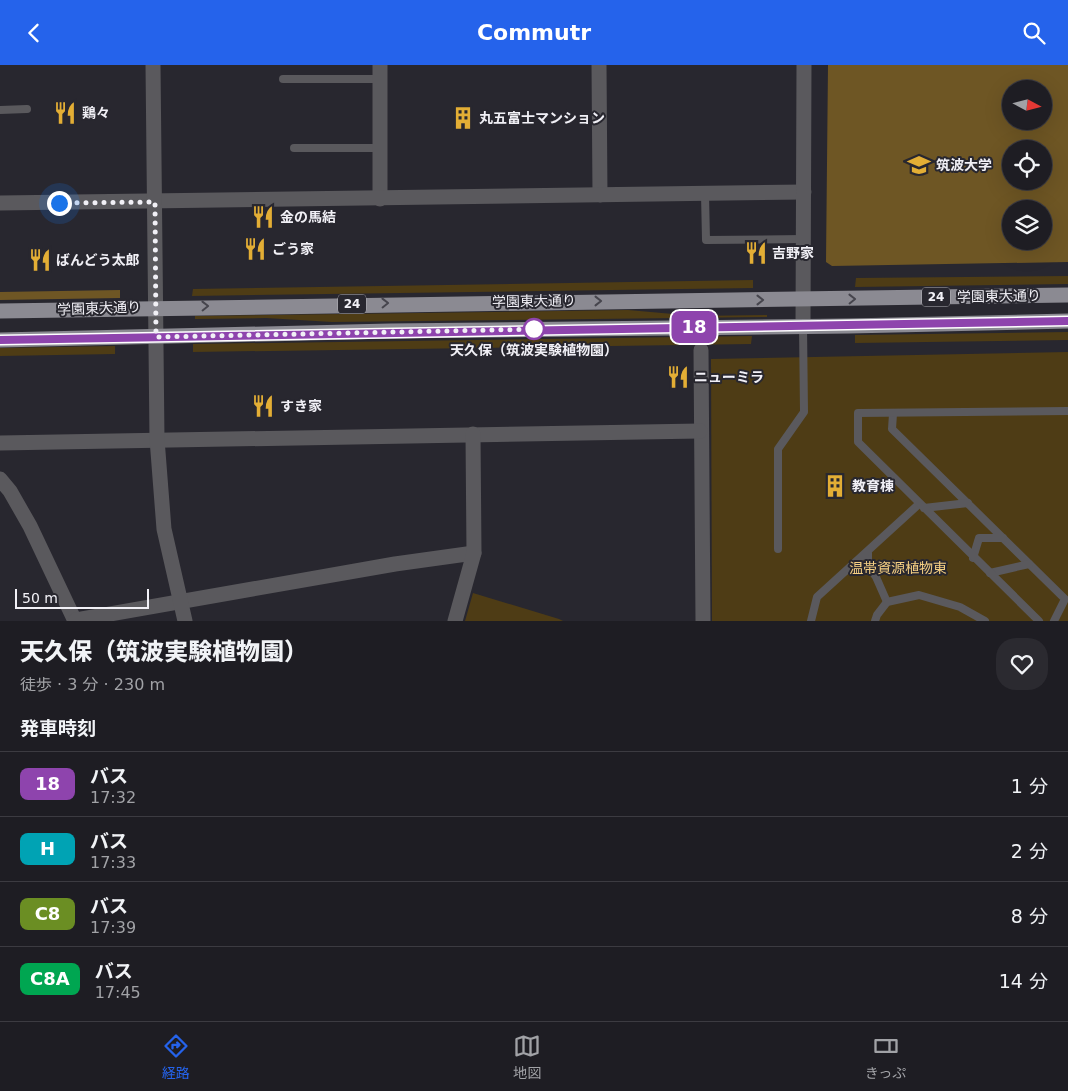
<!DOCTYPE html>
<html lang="ja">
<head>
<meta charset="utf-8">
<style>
  :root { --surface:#1e1d23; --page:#2b2a30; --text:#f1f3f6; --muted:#a1a2a6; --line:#3c3b41; --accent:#2563eb }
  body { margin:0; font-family:"DejaVu Sans","Noto Sans JP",sans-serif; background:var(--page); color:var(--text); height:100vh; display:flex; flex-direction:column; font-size:19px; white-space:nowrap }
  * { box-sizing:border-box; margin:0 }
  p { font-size:16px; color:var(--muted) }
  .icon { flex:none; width:28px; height:28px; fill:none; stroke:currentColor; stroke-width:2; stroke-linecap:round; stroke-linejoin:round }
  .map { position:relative; height:556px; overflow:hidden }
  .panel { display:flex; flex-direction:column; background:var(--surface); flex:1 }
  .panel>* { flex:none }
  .badge { padding:0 10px; border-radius:8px; font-size:18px; line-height:32px }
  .needle { width:32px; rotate:97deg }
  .buttons { position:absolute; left:1002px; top:15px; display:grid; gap:10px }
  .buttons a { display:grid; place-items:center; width:50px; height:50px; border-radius:50%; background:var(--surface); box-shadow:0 5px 20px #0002,0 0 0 1px var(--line); font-size:25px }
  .scale { position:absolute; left:15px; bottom:12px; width:134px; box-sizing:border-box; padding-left:5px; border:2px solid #f1f0f6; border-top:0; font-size:14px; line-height:18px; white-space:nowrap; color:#f1f0f6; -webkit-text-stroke:4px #28272f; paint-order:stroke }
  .you { position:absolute; width:25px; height:25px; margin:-12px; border:4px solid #fff; border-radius:50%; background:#1a73e8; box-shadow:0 0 0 8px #1a73e833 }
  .map>.badge { position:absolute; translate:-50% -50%; box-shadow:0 0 0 2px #fff }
  h2 { padding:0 20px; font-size:19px; line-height:45px }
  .round { display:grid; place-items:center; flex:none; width:52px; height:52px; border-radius:20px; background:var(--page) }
  .overview { display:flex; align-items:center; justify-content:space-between; height:85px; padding:0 20px }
  h1 { font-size:24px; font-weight:800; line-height:38px }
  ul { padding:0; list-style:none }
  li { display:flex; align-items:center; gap:15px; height:65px; padding:0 20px; border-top:1px solid var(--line) }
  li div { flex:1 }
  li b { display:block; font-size:19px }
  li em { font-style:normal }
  li .badge { min-width:55px; font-weight:700; text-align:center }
  header { display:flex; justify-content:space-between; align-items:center; height:65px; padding:0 20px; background:var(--accent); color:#fff; font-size:22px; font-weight:800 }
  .tabs { display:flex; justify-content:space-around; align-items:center; height:70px; border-top:1px solid var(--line); background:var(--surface); font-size:14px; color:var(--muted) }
  .tabs a { display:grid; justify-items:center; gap:2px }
  .tabs .current { color:var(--accent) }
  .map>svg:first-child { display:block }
</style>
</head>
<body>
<header><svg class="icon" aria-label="back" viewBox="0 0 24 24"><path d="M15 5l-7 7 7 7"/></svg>Commutr<svg class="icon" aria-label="search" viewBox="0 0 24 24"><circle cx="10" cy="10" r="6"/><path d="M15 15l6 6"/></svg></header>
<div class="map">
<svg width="1068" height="556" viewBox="0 0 1068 556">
  <rect width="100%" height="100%" fill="#28272f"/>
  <g fill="#4e3c15">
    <path d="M1068,211V219L855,222L856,213Z"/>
    <path d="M753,215V223L192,231L193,224Z"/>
    <path d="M628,245L696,251L767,250V252L332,257L266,253L195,254V251Z"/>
    <path d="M1068,267V275L855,278V270Z"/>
    <path d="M752,271L751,279L193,287V279Z"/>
    <path d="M115,281V289L0,291V283Z"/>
    <path d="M1068,287V556H712L711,294Z"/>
    <path d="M473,528L559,554L563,556H465Z"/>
  </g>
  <g fill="#6e5624" fill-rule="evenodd">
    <path d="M828,0H1068V197L832,201L826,197ZM1011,24H1044V56H1011ZM1011,84H1044V116H1011ZM1011,144H1044V176H1011Z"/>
    <path d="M120,225V233L0,235V227Z"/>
  </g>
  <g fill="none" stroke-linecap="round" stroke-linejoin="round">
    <g stroke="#5a595d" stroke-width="8">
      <path d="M283,14H380"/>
      <path d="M0,45L27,44"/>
      <path d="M294,83H380"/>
      <path d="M705,129L706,175L804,174"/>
      <path d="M893,349L892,364L1065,534L1054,556"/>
      <path d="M924,443L968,438"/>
      <path d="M778,484V384L804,347L803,261"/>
      <path d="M868,488V501L876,512L887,537"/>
      <path d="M973,493L979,473H1003"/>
      <path d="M990,508L1029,499"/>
      <path d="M811,556L817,532L919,439"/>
      <path d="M875,556L877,550L887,537L919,530L960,542L985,556"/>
      <path d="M1039,556L858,377V348L1068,346"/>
    </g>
    <g stroke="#5a595d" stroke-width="15">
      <path d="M380,0V134"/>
      <path d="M599,0L600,130"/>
      <path d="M0,138L804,127"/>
      <path d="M701,285L703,556"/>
      <path d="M0,378L700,366"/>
      <path d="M0,414L10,426L30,461L75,556"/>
      <path d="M76,555L395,499L474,488"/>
      <path d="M455,556L474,488L473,369"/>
    </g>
    <g stroke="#5a595d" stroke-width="15">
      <path d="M153,0L157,374L164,464L185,556"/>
      <path d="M803,261L804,0"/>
    </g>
    <g stroke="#8b8a92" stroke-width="15">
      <path d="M0,246L1068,230"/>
      <path d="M0,275L390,266L849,261L1068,256"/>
    </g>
  </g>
  <defs><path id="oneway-chevron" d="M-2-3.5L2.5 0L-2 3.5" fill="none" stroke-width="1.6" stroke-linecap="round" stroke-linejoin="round" transform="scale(1.25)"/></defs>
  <g stroke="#46454d">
    <use href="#oneway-chevron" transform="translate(852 234) rotate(-1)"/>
    <use href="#oneway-chevron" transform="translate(760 235)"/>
    <use href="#oneway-chevron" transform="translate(598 236)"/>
    <use href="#oneway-chevron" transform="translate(385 238) rotate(-1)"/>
    <use href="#oneway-chevron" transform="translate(205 241) rotate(-1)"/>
  </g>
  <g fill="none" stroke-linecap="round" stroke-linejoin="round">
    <defs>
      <path id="line" d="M0,275C356,268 712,262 1068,256"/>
    </defs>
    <use href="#line" stroke="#fff" stroke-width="11"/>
    <use href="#line" stroke="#8e44ad" stroke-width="8"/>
    <path stroke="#f1f0f6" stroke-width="5" stroke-dasharray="0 9" d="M59,138L155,137L156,272L542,264H534"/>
  </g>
  <defs>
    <symbol id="restaurant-bare" viewBox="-9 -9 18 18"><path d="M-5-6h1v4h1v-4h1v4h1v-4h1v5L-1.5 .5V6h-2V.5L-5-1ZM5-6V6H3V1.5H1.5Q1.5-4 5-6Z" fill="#e3ae35" stroke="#28272f" stroke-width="2.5" paint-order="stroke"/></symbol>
    <symbol id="building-bare" viewBox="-9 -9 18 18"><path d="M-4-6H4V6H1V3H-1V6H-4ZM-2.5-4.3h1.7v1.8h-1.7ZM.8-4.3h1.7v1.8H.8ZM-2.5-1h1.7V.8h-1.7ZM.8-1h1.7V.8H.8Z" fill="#e3ae35" stroke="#28272f" stroke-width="2.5" paint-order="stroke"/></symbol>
    <symbol id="university-bare" viewBox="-9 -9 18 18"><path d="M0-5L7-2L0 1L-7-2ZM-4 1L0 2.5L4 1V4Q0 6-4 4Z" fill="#e3ae35" stroke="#28272f" stroke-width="2.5" paint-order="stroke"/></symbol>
  </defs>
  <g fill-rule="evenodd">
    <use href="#restaurant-bare" x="49" y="32" width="32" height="32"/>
    <use href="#building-bare" x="447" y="37" width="32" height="32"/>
    <use href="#university-bare" x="903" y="84" width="32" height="32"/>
    <use href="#restaurant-bare" x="247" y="136" width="32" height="32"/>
    <use href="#restaurant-bare" x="239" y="168" width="32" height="32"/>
    <use href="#restaurant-bare" x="740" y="172" width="32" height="32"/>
    <use href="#restaurant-bare" x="24" y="179" width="32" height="32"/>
    <use href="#restaurant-bare" x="662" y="296" width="32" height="32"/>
    <use href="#restaurant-bare" x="247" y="325" width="32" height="32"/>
    <use href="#building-bare" x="819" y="405" width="32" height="32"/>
  </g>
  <circle fill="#fff" stroke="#8e44ad" stroke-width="2.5" cx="534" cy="264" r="10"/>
  <g text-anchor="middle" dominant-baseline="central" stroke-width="4" stroke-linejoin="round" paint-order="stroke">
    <g fill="#28272f" stroke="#b5b4ba" stroke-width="1">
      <rect x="922" y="222.5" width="28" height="19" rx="4"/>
      <rect x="338" y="229.5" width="28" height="19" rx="4"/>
    </g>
    <g font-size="12" font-weight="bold" fill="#f1f0f6">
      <text x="936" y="232">24</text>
      <text x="352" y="239">24</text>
    </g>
    <g font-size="14" font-weight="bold" fill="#f1f0f6" stroke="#28272f" text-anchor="start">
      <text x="82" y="48">鶏々</text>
      <text x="479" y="53">丸五富士マンション</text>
      <text x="936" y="100">筑波大学</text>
      <text x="280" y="152">金の馬結</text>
      <text x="272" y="184">ごう家</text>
      <text x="772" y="188">吉野家</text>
      <text x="56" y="195">ばんどう太郎</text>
      <text x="694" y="312">ニューミラ</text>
      <text x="280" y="341">すき家</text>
      <text x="852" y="421">教育棟</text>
    </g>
    <g font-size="14" fill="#f1f0f6" stroke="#28272f">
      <text transform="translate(999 231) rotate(-1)">学園東大通り</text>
      <text transform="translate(534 236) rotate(-1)">学園東大通り</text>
      <text transform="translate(99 243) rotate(-2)">学園東大通り</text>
    </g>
    <g font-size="14" font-weight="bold" fill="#f1f0f6" stroke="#28272f">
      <text x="534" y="285">天久保（筑波実験植物園）</text>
    </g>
    <g font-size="14" fill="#f6d083" stroke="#28272f">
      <text x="898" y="503">温帯資源植物東</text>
    </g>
  </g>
</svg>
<div class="buttons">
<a><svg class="needle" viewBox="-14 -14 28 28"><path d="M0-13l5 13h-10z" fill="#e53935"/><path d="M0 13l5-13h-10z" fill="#a1a2a6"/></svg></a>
<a><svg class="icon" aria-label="locate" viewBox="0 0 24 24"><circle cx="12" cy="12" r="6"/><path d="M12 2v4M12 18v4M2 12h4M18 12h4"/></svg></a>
<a><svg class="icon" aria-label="layers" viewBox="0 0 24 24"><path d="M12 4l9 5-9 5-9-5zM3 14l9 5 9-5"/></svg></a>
</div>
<div class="scale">50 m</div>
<div class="you" style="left:59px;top:138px"></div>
<b class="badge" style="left:694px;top:262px;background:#8e44ad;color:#fff">18</b>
</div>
<section class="panel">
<div class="overview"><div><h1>天久保（筑波実験植物園）</h1><p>徒歩 · 3 分 · 230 m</p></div><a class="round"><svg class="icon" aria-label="heart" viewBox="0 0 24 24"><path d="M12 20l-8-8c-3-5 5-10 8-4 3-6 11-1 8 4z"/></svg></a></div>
<h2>発車時刻</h2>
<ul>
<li><span class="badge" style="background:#8e44ad;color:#fff">18</span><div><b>バス</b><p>17:32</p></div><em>1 分</em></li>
<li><span class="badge" style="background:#00a3b4;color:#fff">H</span><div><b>バス</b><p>17:33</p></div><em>2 分</em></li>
<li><span class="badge" style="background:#6b8e23;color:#fff">C8</span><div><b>バス</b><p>17:39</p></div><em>8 分</em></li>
<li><span class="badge" style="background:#00a651;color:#fff">C8A</span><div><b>バス</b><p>17:45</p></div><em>14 分</em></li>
</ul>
</section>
<nav class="tabs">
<a class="current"><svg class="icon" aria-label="directions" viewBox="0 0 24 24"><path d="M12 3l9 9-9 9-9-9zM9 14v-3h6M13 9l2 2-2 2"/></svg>経路</a>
<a><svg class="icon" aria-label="map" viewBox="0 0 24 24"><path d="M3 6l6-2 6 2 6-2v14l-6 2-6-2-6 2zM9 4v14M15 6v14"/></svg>地図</a>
<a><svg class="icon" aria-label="tickets" viewBox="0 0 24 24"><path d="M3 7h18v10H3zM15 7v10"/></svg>きっぷ</a>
</nav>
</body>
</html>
